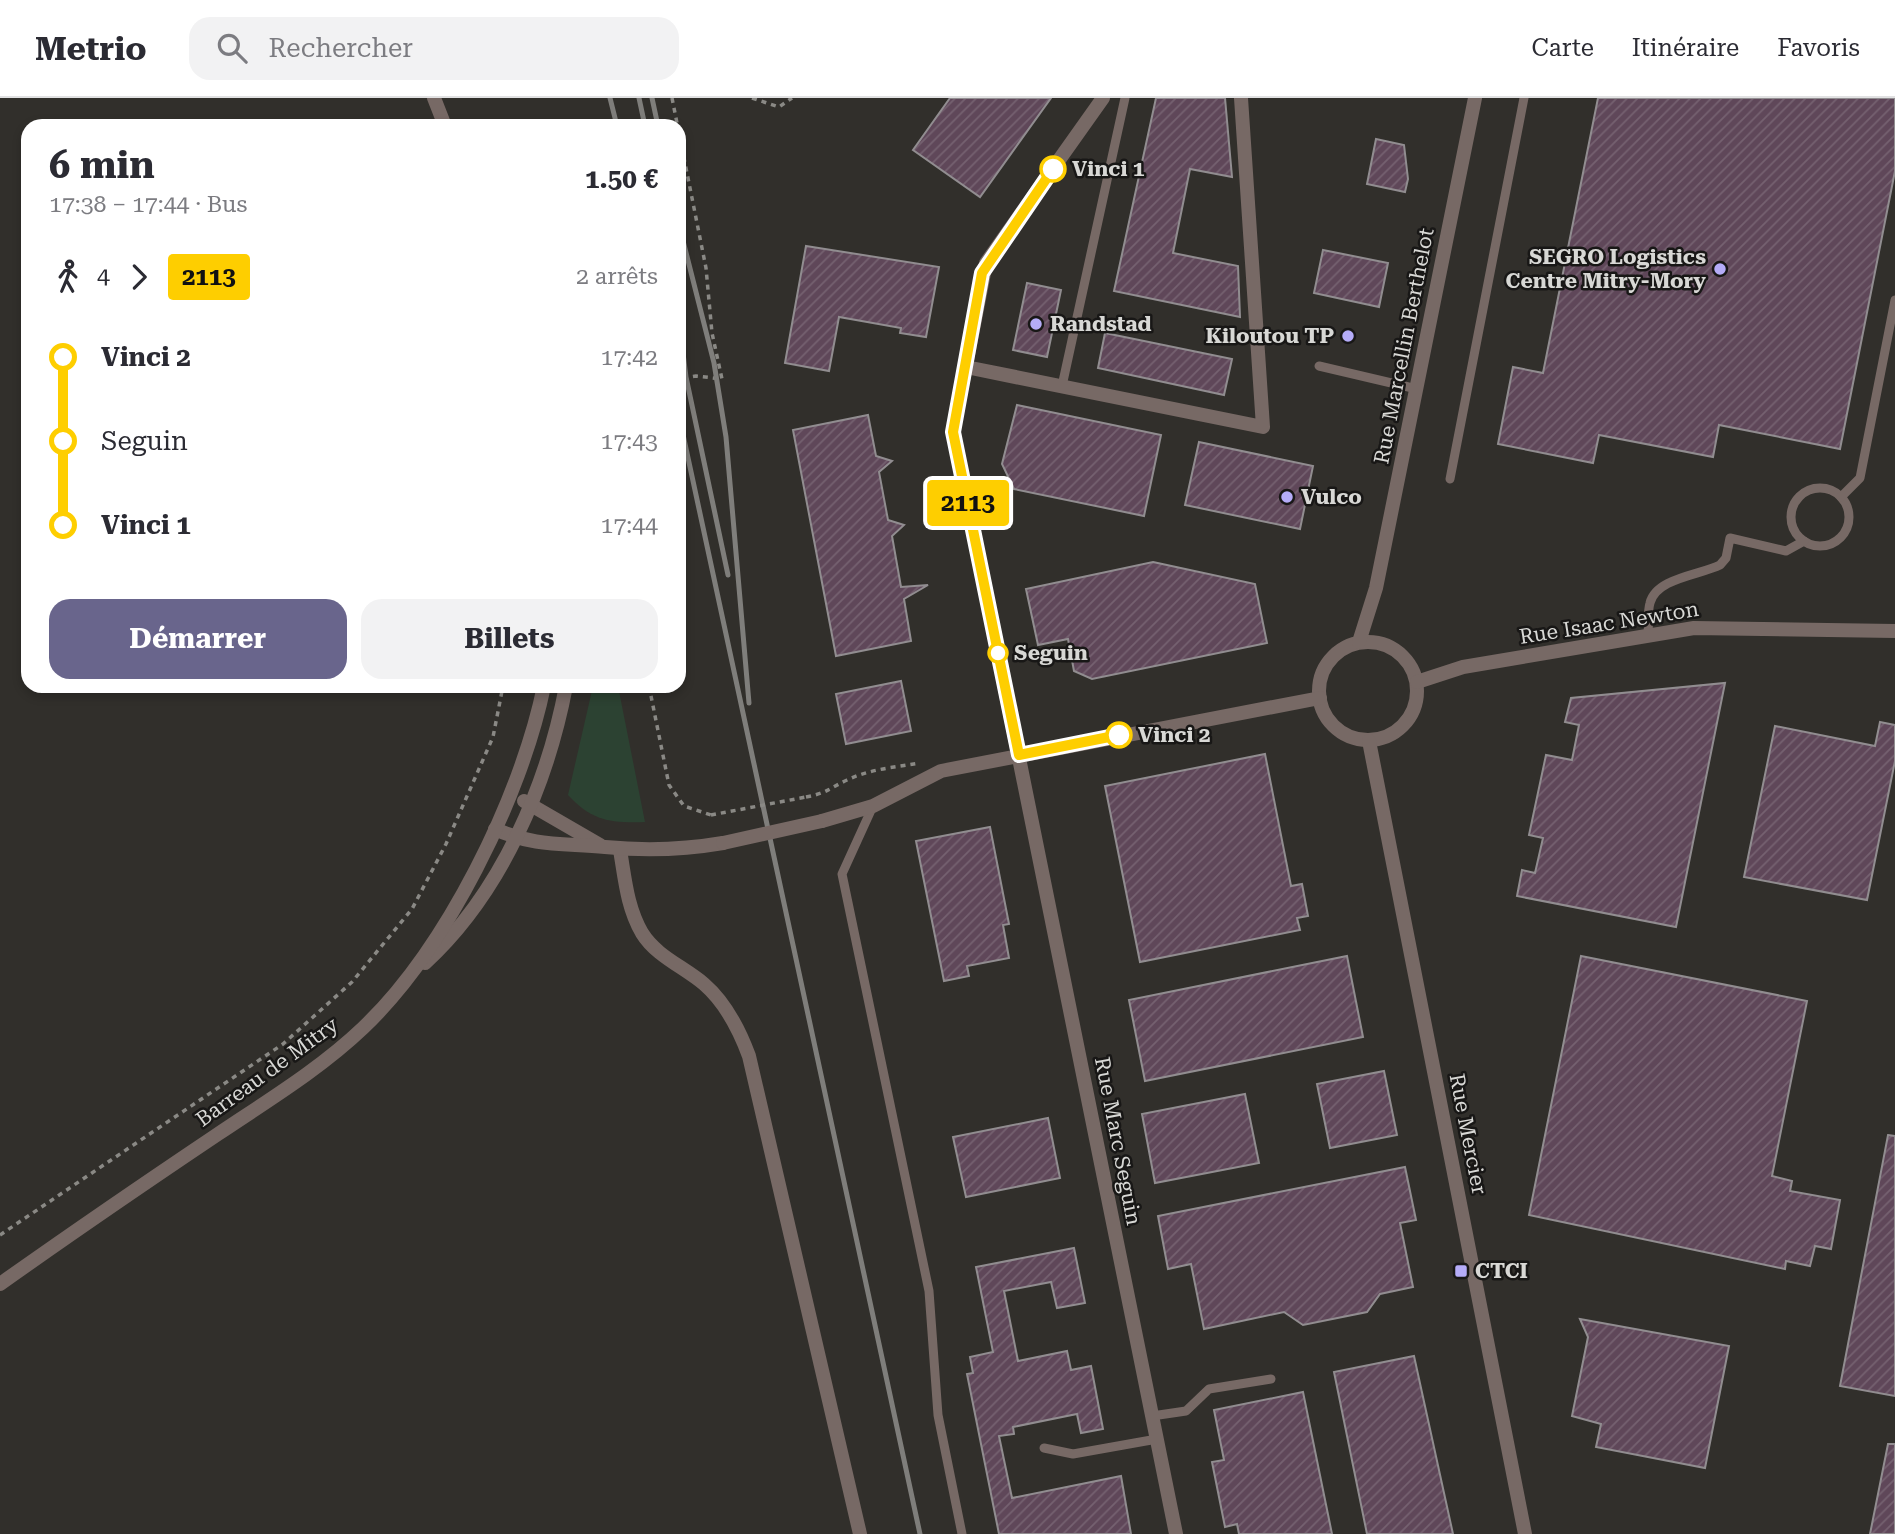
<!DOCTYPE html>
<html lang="fr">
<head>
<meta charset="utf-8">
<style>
  :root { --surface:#fff; --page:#f2f2f3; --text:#2b2b33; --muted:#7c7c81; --line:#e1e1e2; --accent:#69658c }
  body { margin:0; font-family:"Roboto Serif",serif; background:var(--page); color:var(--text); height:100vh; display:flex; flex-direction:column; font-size:26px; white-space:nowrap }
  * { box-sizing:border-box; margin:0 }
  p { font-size:23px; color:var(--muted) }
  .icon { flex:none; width:38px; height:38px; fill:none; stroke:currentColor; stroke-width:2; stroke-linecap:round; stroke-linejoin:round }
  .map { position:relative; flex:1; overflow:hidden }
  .details { position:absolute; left:21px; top:21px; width:665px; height:574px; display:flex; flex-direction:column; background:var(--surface); border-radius:21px; box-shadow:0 4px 10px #0003 }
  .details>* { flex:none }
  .badge { padding:0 14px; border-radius:5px; font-size:24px; line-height:46px }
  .map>.badge { position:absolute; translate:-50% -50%; box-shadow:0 0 0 4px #fff }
  .legs { display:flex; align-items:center; gap:10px; height:77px; padding:0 28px; font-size:23px }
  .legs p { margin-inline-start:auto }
  .head { display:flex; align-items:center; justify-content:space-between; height:119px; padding:0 28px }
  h1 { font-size:38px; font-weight:700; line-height:52px }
  .cta { display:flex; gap:14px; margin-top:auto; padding:14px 28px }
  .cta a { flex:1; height:80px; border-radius:21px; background:var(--accent); color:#fff; font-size:28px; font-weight:700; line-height:80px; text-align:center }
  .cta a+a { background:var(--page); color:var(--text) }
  ul { padding:0 28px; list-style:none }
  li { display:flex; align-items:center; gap:24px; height:84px; font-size:26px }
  li i { display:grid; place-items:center; width:10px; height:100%; margin:0 9px; background:currentColor }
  li i::after { content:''; width:18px; height:18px; margin:-9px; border:5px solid; border-radius:50%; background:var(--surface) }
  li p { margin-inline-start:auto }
  li:first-child i { background:linear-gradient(#0000 50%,currentColor 0) }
  li:last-child i { background:linear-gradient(currentColor 50%,#0000 0) }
  header { display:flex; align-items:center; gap:42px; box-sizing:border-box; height:98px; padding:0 35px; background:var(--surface); border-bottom:2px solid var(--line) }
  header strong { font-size:33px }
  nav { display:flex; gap:38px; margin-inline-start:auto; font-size:24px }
  .search { width:490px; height:63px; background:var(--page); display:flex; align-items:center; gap:18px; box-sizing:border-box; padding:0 24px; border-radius:21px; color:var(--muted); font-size:26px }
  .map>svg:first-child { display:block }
</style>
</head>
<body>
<header>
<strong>Metrio</strong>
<div class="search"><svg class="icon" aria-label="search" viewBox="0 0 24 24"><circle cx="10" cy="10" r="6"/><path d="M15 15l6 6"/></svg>Rechercher</div>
<nav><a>Carte</a><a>Itinéraire</a><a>Favoris</a></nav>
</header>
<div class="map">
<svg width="1895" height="1436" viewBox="0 0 1895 1436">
  <defs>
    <pattern id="building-hatch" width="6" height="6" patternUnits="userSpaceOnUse" patternTransform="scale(1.75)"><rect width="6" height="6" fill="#5f4759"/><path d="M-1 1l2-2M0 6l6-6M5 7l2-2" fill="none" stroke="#756170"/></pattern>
  </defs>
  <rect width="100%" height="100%" fill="#312f2b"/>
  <path fill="#2c4232" d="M593,588H618L645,724C610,725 592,723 568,697Z"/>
  <g fill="url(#building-hatch)" stroke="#918d90" stroke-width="2">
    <path d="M950,0H1051L980,99L913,52Z"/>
    <path d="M1156,0H1225L1232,79L1190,71L1173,155L1238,168L1240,219L1114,193Z"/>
    <path d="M1598,0H1895V73L1840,351L1719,327L1713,359L1599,337L1593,365L1498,346L1513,269L1543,275Z"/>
    <path d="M1376,41L1404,47L1408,81L1405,94L1367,86Z"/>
    <path d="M806,148L939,169L926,239L900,235L901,230L839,219L829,273L785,265Z"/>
    <path d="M1323,152L1388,165L1379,209L1314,195Z"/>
    <path d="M1027,185L1061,192L1047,259L1013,252Z"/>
    <path d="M1105,235L1232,261L1224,297L1098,270Z"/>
    <path d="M1017,307L1161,337L1144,418L1014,391L1002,366Z"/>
    <path d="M868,317L876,358L892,363L879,374L888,422L904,427L892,438L901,489L928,487L904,501L911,543L836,558L793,332Z"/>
    <path d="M1199,344L1313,368L1300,431L1185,407Z"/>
    <path d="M1153,464L1255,486L1267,545L1092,581L1074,573L1068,541L1038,547L1026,491Z"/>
    <path d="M901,583L911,633L846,646L836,596Z"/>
    <path d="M1725,585L1676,829L1517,798L1522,772L1535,775L1543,740L1529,737L1546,657L1572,662L1579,627L1565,624L1571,600Z"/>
    <path d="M1880,624L1895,627V663L1867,802L1744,779L1775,628L1875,648Z"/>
    <path d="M1265,656L1291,788L1302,786L1308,818L1297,820L1300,832L1140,864L1105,688Z"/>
    <path d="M990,729L1009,826L1003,827L1009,860L967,868L969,878L944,883L916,743Z"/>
    <path d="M1347,858L1363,939L1145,983L1129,902Z"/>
    <path d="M1581,858L1807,903L1772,1078L1792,1083L1790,1093L1840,1102L1831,1151L1815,1148L1810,1168L1786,1163L1785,1171L1529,1117Z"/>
    <path d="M1384,973L1397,1037L1330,1050L1317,986Z"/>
    <path d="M1245,996L1259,1065L1155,1085L1142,1016Z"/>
    <path d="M1048,1020L1060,1080L966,1099L953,1039Z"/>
    <path d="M1888,1037L1895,1038V1298L1840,1288Z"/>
    <path d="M1405,1069L1416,1122L1400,1125L1413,1189L1380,1196L1367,1214L1303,1227L1284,1214L1204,1231L1191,1166L1168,1171L1158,1118Z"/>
    <path d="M1074,1150L1085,1205L1057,1210L1051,1184L1004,1193L1018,1263L1067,1253L1071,1272L1091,1268L1103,1331L1081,1335L1077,1316L1013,1329L1014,1336L999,1338L1012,1400L1121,1378L1131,1436H999L967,1276L973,1275L970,1259L993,1254L976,1169Z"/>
    <path d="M1580,1221L1729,1248L1705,1370L1596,1349L1601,1326L1572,1318L1588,1239Z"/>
    <path d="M1414,1258L1453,1436H1367L1334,1274Z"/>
    <path d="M1303,1294L1332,1436H1239L1237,1426L1225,1429L1212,1364L1224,1362L1214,1312Z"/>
    <path d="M1888,1346H1895V1436H1870Z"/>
  </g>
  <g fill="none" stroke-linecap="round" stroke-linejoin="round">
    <g stroke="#8a8985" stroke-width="3.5" stroke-dasharray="5 5" stroke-linecap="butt">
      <path d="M672,0L706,170L712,235L722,281L696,278L679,281"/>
      <path d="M752,0L779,9L792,0"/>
      <path d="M649,588L669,687L684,708L711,717"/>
      <path d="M806,699C827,695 830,690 847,682C870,671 896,669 920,665"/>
      <path d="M0,1137L283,946L352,884L412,811L446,746L493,639L503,588"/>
    </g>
    <g stroke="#776965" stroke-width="9">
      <path d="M1319,268L1417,291"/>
      <path d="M1062,288L1125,0"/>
      <path d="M1450,381L1524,0"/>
      <circle cx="1820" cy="419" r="29"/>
      <path d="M1841,399L1860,380L1895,202"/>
      <path d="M1648,538C1649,528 1647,515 1650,505C1656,480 1700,477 1720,467L1726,460L1730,440L1786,453L1804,443"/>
      <path d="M873,708L842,776L929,1193L938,1317L962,1436"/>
      <path d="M1152,1318L1186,1313L1209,1291L1271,1281"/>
      <path d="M1044,1350L1073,1356L1157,1341"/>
    </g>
    <g stroke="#776965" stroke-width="14">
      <path d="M1103,0L986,165L953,334L1176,1436"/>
      <path d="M966,269L1263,329L1241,0"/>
      <path d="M620,752C625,781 627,809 642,835C656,858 684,869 704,886C726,905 739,931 749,958L860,1436"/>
    </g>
    <g stroke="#776965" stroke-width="14">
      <path d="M434,0L445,28"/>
      <circle cx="1368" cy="593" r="49"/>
      <path d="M1359,544L1376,490L1475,0"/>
      <path d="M1417,584L1463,569L1694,530L1895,533"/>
      <path d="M1369,643L1525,1436"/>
      <path d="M524,703L600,747"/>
      <path d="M822,723L873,708L941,673L1320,600"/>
      <path d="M495,731C535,749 563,745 605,749C646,753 682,752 723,745"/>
      <path d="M425,865C501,795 547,688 566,588"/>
      <path d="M0,1186C72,1135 145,1085 218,1036C267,1003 320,971 363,930C446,851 521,700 544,588"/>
    </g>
    <g stroke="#7f7e7b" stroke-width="5">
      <path d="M610,0L617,28"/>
      <path d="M639,0L645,28"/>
      <path d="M652,0L658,28"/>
      <path d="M679,127L714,265L726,339L749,605"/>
      <path d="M679,223L686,279L728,477"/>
      <path d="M679,318L920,1436"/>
    </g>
    <path stroke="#8a8985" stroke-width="3.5" stroke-dasharray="5 5" stroke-linecap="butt" d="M711,717L806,699"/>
    <path stroke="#776965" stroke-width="14" d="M723,745L822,723"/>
  </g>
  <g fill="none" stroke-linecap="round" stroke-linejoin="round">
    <defs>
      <path id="line-1" d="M1053,71L982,175L953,334L1019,657L1119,637"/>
    </defs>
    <use href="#line-1" stroke="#fff" stroke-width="16"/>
    <use href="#line-1" stroke="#fece00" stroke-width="10"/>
  </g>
  <g fill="#fff" stroke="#fece00" stroke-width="3.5">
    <circle cx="1053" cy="71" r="12"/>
    <circle cx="998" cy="555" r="9"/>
    <circle cx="1119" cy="637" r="12"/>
  </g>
  <g fill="#b5acf8" stroke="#181716" stroke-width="2.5">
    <circle cx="1720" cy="171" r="7"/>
    <circle cx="1036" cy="226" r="7"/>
    <circle cx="1348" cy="238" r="7"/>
    <circle cx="1287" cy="399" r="7"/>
    <rect x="1454" y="1166" width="14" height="14" rx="3.5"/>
  </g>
  <g text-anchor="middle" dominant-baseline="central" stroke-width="5" stroke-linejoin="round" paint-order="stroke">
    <g font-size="21" font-weight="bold" fill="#d8d8d5" stroke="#181716" text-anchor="start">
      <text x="1072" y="71">Vinci 1</text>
      <text x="1014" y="555">Seguin</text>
      <text x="1138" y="637">Vinci 2</text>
    </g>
    <g font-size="21" font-weight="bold" fill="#d8d8d5" stroke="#181716" text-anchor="start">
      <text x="1706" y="159" text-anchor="end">SEGRO Logistics<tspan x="1706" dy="24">Centre Mitry-Mory</tspan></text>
      <text x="1050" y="226">Randstad</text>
      <text x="1334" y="238" text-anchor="end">Kiloutou TP</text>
      <text x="1301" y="399">Vulco</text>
      <text x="1475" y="1173">CTCI</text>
    </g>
    <g font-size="21" fill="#d8d8d5" stroke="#181716">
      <text transform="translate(1404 248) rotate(-79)">Rue Marcellin Berthelot</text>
      <text transform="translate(1609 525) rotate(-9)">Rue Isaac Newton</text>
      <text transform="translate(267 974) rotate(-36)">Barreau de Mitry</text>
      <text transform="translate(1468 1036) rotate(79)">Rue Mercier</text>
      <text transform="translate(1118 1043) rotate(79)">Rue Marc Seguin</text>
    </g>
  </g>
</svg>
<b class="badge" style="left:968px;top:405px;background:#fece00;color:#111">2113</b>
<section class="details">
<div class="head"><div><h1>6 min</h1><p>17:38 – 17:44 · Bus</p></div><b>1.50 €</b></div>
<div class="legs"><svg class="icon" aria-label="walk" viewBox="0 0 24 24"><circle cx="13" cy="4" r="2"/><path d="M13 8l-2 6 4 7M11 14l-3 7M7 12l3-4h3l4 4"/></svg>4<svg class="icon" aria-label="forward" viewBox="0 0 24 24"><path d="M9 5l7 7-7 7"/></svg><b class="badge" style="background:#fece00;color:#111">2113</b><p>2 arrêts</p></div>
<ul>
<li><i style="color:#fece00"></i><b>Vinci 2</b><p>17:42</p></li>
<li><i style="color:#fece00"></i><span>Seguin</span><p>17:43</p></li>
<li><i style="color:#fece00"></i><b>Vinci 1</b><p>17:44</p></li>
</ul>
<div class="cta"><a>Démarrer</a><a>Billets</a></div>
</section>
</div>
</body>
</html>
